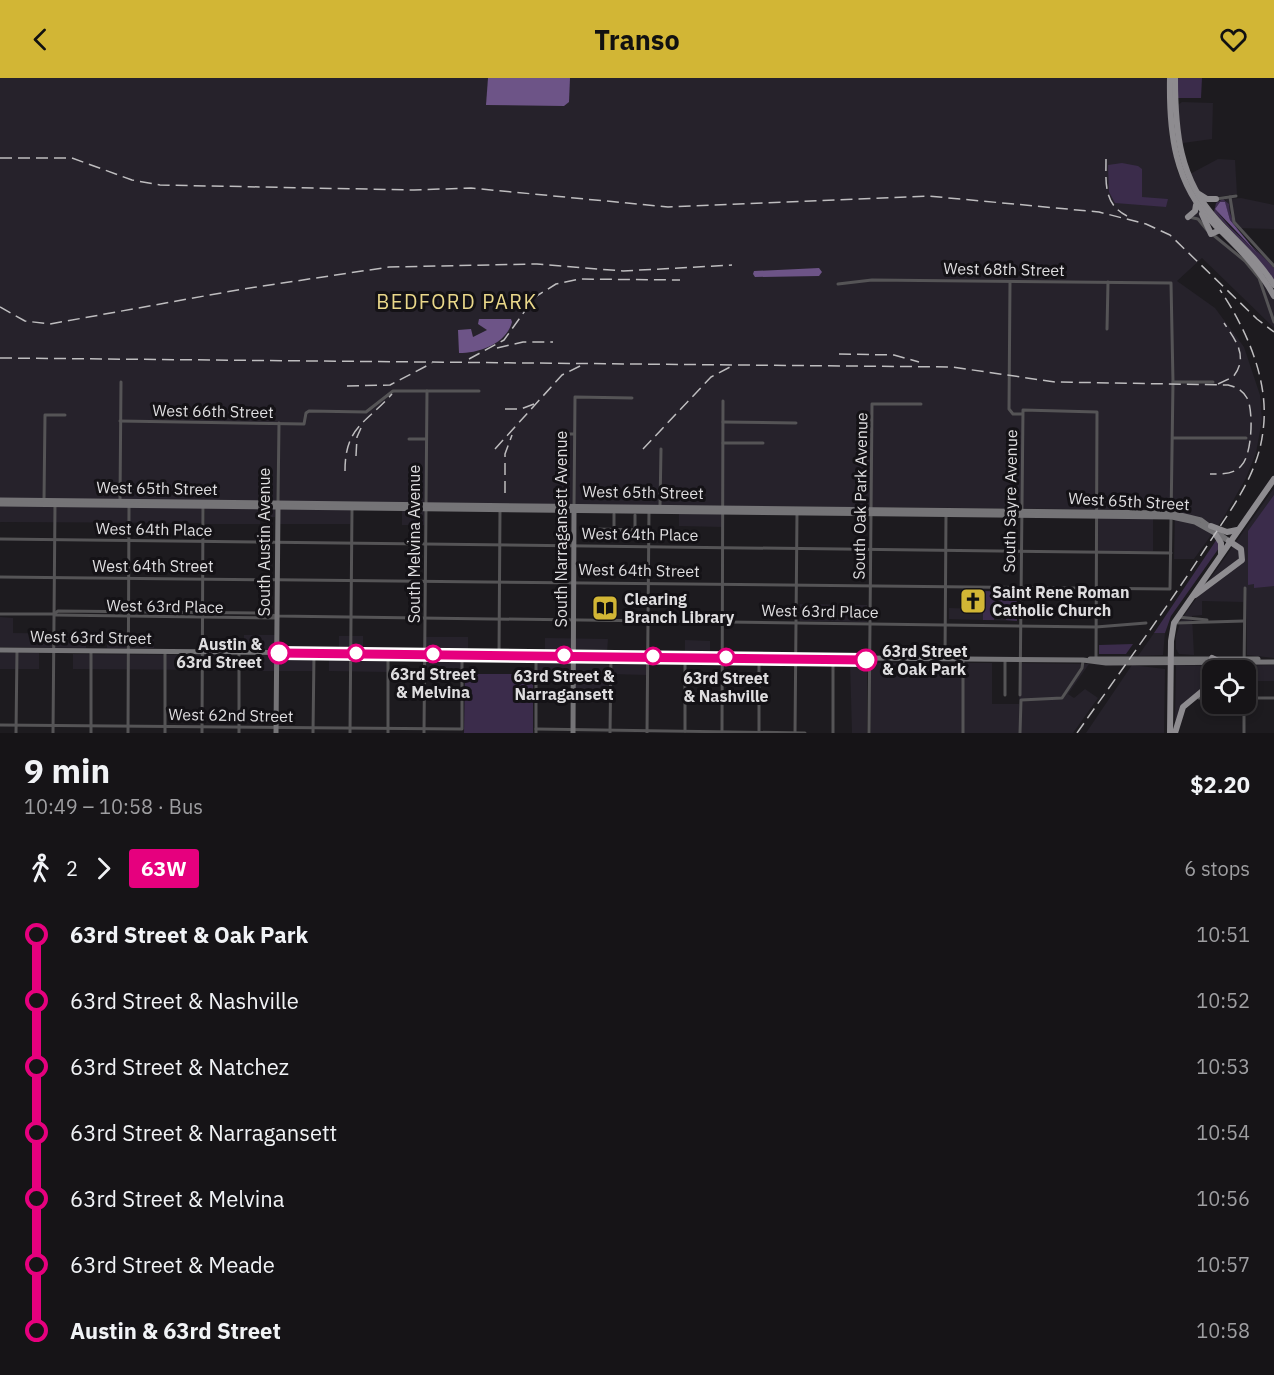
<!DOCTYPE html>
<html lang="en">
<head>
<meta charset="utf-8">
<style>
  :root { --surface:#161417; --page:#232124; --text:#f1f3f6; --muted:#9e9ea1; --line:#353336; --accent:#d2b635 }
  body { margin:0; font-family:"IBM Plex Sans",sans-serif; background:var(--page); color:var(--text); height:100vh; display:flex; flex-direction:column; font-size:22px; white-space:nowrap }
  * { box-sizing:border-box; margin:0 }
  p { font-size:20px; color:var(--muted) }
  .icon { flex:none; width:33px; height:33px; fill:none; stroke:currentColor; stroke-width:2; stroke-linecap:round; stroke-linejoin:round }
  .map { position:relative; height:655px; overflow:hidden }
  .details { display:flex; flex-direction:column; background:var(--surface); flex:1 }
  .details>* { flex:none }
  .badge { padding:0 12px; border-radius:4px; font-size:21px; line-height:39px }
  .buttons { position:absolute; left:1202px; top:582px; display:grid; gap:12px }
  .buttons a { display:grid; place-items:center; width:54px; height:54px; border-radius:12px; background:var(--surface); box-shadow:0 3px 9px #0003,0 0 0 2px var(--line); font-size:30px }
  .map>.badge { position:absolute; translate:-50% -50%; box-shadow:0 0 0 3px #fff }
  .legs { display:flex; align-items:center; gap:9px; height:66px; padding:0 24px; font-size:20px }
  .legs p { margin-inline-start:auto }
  .summary { display:flex; align-items:center; justify-content:space-between; height:102px; padding:0 24px }
  h1 { font-size:33px; font-weight:700; line-height:45px }
  ul { padding:0 24px; list-style:none }
  li { display:flex; align-items:center; gap:21px; height:66px; font-size:22px }
  li i { display:grid; place-items:center; width:9px; height:100%; margin:0 8px; background:currentColor }
  li i::after { content:''; width:15px; height:15px; margin:-8px; border:4px solid; border-radius:50%; background:var(--surface) }
  li p { margin-inline-start:auto }
  li:first-child i { background:linear-gradient(#0000 50%,currentColor 0) }
  li:last-child i { background:linear-gradient(currentColor 50%,#0000 0) }
  header { display:flex; justify-content:space-between; align-items:center; height:78px; padding:0 24px; background:var(--accent); color:#111; font-size:27px; font-weight:700 }
  .map>svg:first-child { display:block }
</style>
</head>
<body>
<header><svg class="icon" aria-label="back" viewBox="0 0 24 24"><path d="M15 5l-7 7 7 7"/></svg>Transo<svg class="icon" aria-label="heart" viewBox="0 0 24 24"><path d="M12 20l-8-8c-3-5 5-10 8-4 3-6 11-1 8 4z"/></svg></header>
<div class="map">
<svg width="1274" height="655" viewBox="0 0 1274 655">
  <rect width="100%" height="100%" fill="#1d1b1f"/>
  <g fill="#26222b">
    <path d="M0,0H1169V55L1177,92L1185,109L1207,148L1253,189L1274,222V250L1202,180L1177,203L1215,230L1244,269L1260,317L1262,342L1256,375L1246,400L1222,442L1194,481H1174L1175,432L0,421Z"/>
    <path d="M1182,24L1213,25L1212,61L1183,65L1179,56L1178,27Z"/>
    <path d="M1218,81L1235,82L1237,116L1210,120L1200,116L1190,96Z"/>
    <path d="M1241,120L1274,127V151L1237,150L1225,121Z"/>
    <path d="M1274,410V580L1247,577L1246,509L1243,510V524L1202,523V537L1192,538L1194,577L1179,576L1176,571V558L1181,542Z"/>
    <path d="M0,427L202,429V445L0,444Z"/>
    <path d="M205,429L275,430V439H260V446H205Z"/>
    <path d="M280,429L350,430V446H280Z"/>
    <path d="M402,431H425L424,447H402Z"/>
    <path d="M679,434H722V449L679,448Z"/>
    <path d="M1098,439L1153,440V473H1098Z"/>
    <path d="M983,513L1017,514V543L949,541V530L983,531Z"/>
    <path d="M800,526L867,527V544L800,543Z"/>
    <path d="M0,539L13,540V555L86,556V570L0,569Z"/>
    <path d="M1154,555H1165L1163,577L1138,578Z"/>
    <path d="M107,556L154,557V570H107Z"/>
    <rect x="244" y="557" width="33" height="14"/>
    <rect x="339" y="558" width="24" height="14"/>
    <rect x="426" y="559" width="42" height="14"/>
    <path d="M545,560L608,561L607,575H545Z"/>
    <path d="M685,562L710,563V577H685Z"/>
    <rect x="0" y="575" width="39" height="16"/>
    <path d="M73,576L218,577L217,592L73,591Z"/>
    <rect x="259" y="577" width="54" height="16"/>
    <path d="M329,577L388,578V594L329,593Z"/>
    <path d="M426,578L462,579V594H426Z"/>
    <path d="M537,580L647,581V597L610,596V613H573V595H537Z"/>
    <path d="M850,584L867,586V655H852Z"/>
    <path d="M874,585H992V626H1019L1020,585L1089,586L1068,616L1074,620L1085,611L1098,620L1073,655H871V587Z"/>
    <path d="M1132,587L1165,591L1164,655H1086Z"/>
    <path d="M1176,587L1219,588V592H1212V603L1179,633L1175,643Z"/>
    <path d="M1274,587V603H1245V592H1223L1228,588Z"/>
  </g>
  <g fill="#3b2c4b" fill-rule="evenodd">
    <path d="M1178,0H1202L1201,20H1178Z"/>
    <path d="M1122,85L1138,88L1142,91V119L1168,121L1166,129L1115,125L1109,114L1108,87Z"/>
    <path d="M1223,121L1229,126C1229,151 1258,172 1274,190V204L1257,180L1214,134L1216,125ZM1220,124L1225,125L1230,142L1258,175L1230,149L1215,131Z"/>
    <path d="M1274,417V508L1254,510V506L1248,507V453Z"/>
    <path d="M1217,461L1219,470L1171,538L1165,555H1154Z"/>
    <path d="M983,513L1017,514V543L1006,542V535H995L994,542H983Z"/>
    <path d="M1133,566L1126,576H1099V567Z"/>
    <path d="M465,596H533V655H464Z"/>
  </g>
  <g fill="#6d5487">
    <path d="M488,0H570L569,24L564,28L486,27Z"/>
    <path d="M1220,124H1225L1230,142L1257,175L1215,131Z"/>
    <path d="M819,190L822,194L819,198L755,199L753,196L754,193Z"/>
    <path d="M479,241H511L512,244C506,266 479,275 459,275L458,252L471,251L473,259L487,252L478,246Z"/>
  </g>
  <g fill="none" stroke-linecap="round" stroke-linejoin="round">
    <g stroke="#555456" stroke-width="3">
      <path d="M1230,119L1234,144L1274,188"/>
      <path d="M1216,121L1236,118"/>
      <path d="M1189,139L1198,141L1207,152"/>
      <path d="M1212,156L1245,183L1259,200L1274,244"/>
      <path d="M1010,204L1009,331L1013,336H1022"/>
      <path d="M1107,251L1108,204"/>
      <path d="M1173,304H1213"/>
      <path d="M120,343L304,346L306,335L309,333L366,334L393,313H479"/>
      <path d="M723,344L796,345"/>
      <path d="M559,356H574"/>
      <path d="M1173,360H1246"/>
      <path d="M409,361H426"/>
      <path d="M723,365H763"/>
      <path d="M44,422L45,337H65"/>
      <path d="M120,422L121,304"/>
      <path d="M278,424L279,345"/>
      <path d="M660,428L661,371"/>
      <path d="M574,429L575,319L632,320"/>
      <path d="M592,451L649,452"/>
      <path d="M614,452V436"/>
      <path d="M635,453V437"/>
      <path d="M592,454H649"/>
      <path d="M0,461L1171,475"/>
      <path d="M0,499L1170,511L1173,304L1171,205L872,202L838,206"/>
      <path d="M0,536H54L58,533L258,535L277,538L1096,549L1146,545"/>
      <path d="M55,537L275,540"/>
      <path d="M1178,539L1207,542"/>
      <path d="M1176,545L1244,543"/>
      <path d="M499,576L500,431"/>
      <path d="M945,580L946,437"/>
      <path d="M1244,592L1245,510"/>
      <path d="M1005,617V582"/>
      <path d="M1020,617L1023,332L1097,334L1096,582"/>
      <path d="M1199,620H1212"/>
      <path d="M1245,620H1274"/>
      <path d="M0,647L462,651V577"/>
      <path d="M536,651L805,655"/>
      <path d="M685,653V579"/>
      <path d="M16,655L17,572"/>
      <path d="M53,655L55,426"/>
      <path d="M91,655V573"/>
      <path d="M128,655L129,428"/>
      <path d="M165,655V574"/>
      <path d="M202,655L203,428"/>
      <path d="M239,655V574"/>
      <path d="M313,655L314,575"/>
      <path d="M350,655L352,429"/>
      <path d="M388,655V576"/>
      <path d="M424,655L427,313"/>
      <path d="M536,655V577"/>
      <path d="M610,655L611,579"/>
      <path d="M647,655L649,432"/>
      <path d="M722,655L723,323"/>
      <path d="M759,655V580"/>
      <path d="M795,655L797,435"/>
      <path d="M833,655V581"/>
      <path d="M869,655L872,326H921"/>
      <path d="M963,655V582"/>
      <path d="M1020,655L1021,622L1062,620L1082,590L1083,583"/>
      <path d="M1244,655V626"/>
    </g>
    <g stroke="#757477" stroke-width="5">
      <path d="M0,422L1172,435L1201,442L1229,463"/>
      <path d="M0,426L1172,439L1195,444L1229,463"/>
      <path d="M0,572L1083,582L1106,585L1274,584"/>
      <path d="M1090,581H1258"/>
      <path d="M276,655L278,426"/>
      <path d="M573,655L574,432"/>
    </g>
    <g stroke="#8e8c90" stroke-width="6">
      <path d="M1170,0C1169,54 1174,106 1215,147C1238,169 1258,189 1274,218"/>
      <path d="M1175,0C1175,53 1179,101 1217,142C1237,164 1258,181 1274,207"/>
      <path d="M1199,116L1207,121H1216"/>
      <path d="M1202,136L1211,156L1220,152"/>
      <path d="M1188,139L1195,133L1196,127"/>
      <path d="M1211,448L1227,454L1237,452"/>
      <path d="M1216,457L1221,465V475"/>
      <path d="M1195,517L1242,482L1241,471L1229,463"/>
      <path d="M1212,580L1218,583L1220,592"/>
      <path d="M1221,592L1233,585"/>
      <path d="M1170,655L1171,563L1174,545L1274,401"/>
      <path d="M1175,655L1183,629L1212,605"/>
    </g>
    <g stroke="#bebdbf" stroke-width="1.5" stroke-dasharray="12 6" stroke-linecap="butt">
      <path d="M0,80H72L132,102L160,107L414,112L471,110L668,129L928,118L1099,134L1146,146L1170,157L1257,241L1274,254"/>
      <path d="M1106,81C1106,104 1103,126 1127,138"/>
      <path d="M0,229L25,243L50,246L243,211L389,189L537,186L623,193L732,187"/>
      <path d="M497,270L523,264H553"/>
      <path d="M839,276L894,277L919,284"/>
      <path d="M0,280L952,289L1055,304L1228,307C1237,309 1243,313 1247,320C1254,333 1252,378 1241,388C1233,397 1222,396 1210,396"/>
      <path d="M469,281L504,262L535,219L556,206L579,201L680,202"/>
      <path d="M1218,306L1233,299C1249,279 1236,263 1224,245"/>
      <path d="M347,308L390,307L432,285"/>
      <path d="M505,331H521L534,326"/>
      <path d="M495,371L562,297L582,287"/>
      <path d="M643,371L711,299L730,289"/>
      <path d="M356,378L357,359L361,350"/>
      <path d="M345,393C345,349 365,346 392,316"/>
      <path d="M505,415V376L512,357"/>
      <path d="M1077,655C1120,594 1164,534 1205,471C1229,434 1258,398 1263,353C1270,304 1247,252 1220,212"/>
    </g>
  </g>
  <g fill="none" stroke-linecap="round" stroke-linejoin="round">
    <defs>
      <path id="line-1" d="M279,575L866,582"/>
    </defs>
    <use href="#line-1" stroke="#fff" stroke-width="14"/>
    <use href="#line-1" stroke="#e6007e" stroke-width="9"/>
  </g>
  <defs>
    <symbol id="church-square" viewBox="-11 -11 22 22"><rect x="-9" y="-9" width="18" height="18" rx="4" fill="#d2b635" stroke="#141216"/><path d="M-1.2-6h2.4v3.5h3.3v2.4h-3.3V6h-2.4V-.1h-3.3v-2.4h3.3Z" fill="#111"/></symbol>
    <symbol id="library-square" viewBox="-11 -11 22 22"><rect x="-9" y="-9" width="18" height="18" rx="4" fill="#d2b635" stroke="#141216"/><path d="M-6-4Q-3-5.5-.7-3.5V5Q-3 3-6 4ZM6-4Q3-5.5 .7-3.5V5Q3 3 6 4Z" fill="#111"/></symbol>
  </defs>
  <g fill-rule="evenodd">
    <use href="#church-square" x="958" y="508" width="30" height="30"/>
    <use href="#library-square" x="590" y="515" width="30" height="30"/>
  </g>
  <g fill="#fff" stroke="#e6007e" stroke-width="3">
    <circle cx="279" cy="575" r="10"/>
    <circle cx="356" cy="575" r="8"/>
    <circle cx="433" cy="576" r="8"/>
    <circle cx="564" cy="577" r="8"/>
    <circle cx="653" cy="578" r="8"/>
    <circle cx="726" cy="579" r="8"/>
    <circle cx="866" cy="582" r="10"/>
  </g>
  <g text-anchor="middle" dominant-baseline="central" stroke-width="6" stroke-linejoin="round" paint-order="stroke">
    <g font-size="16" fill="#dedddf" stroke="#141216">
      <text transform="translate(1004 191) rotate(1)">West 68th Street</text>
      <text transform="translate(213 333) rotate(1)">West 66th Street</text>
      <text transform="translate(157 410) rotate(1)">West 65th Street</text>
      <text transform="translate(643 414) rotate(1)">West 65th Street</text>
      <text transform="translate(860 418) rotate(-89)">South Oak Park Avenue</text>
      <text transform="translate(1010 423) rotate(-89)">South Sayre Avenue</text>
      <text transform="translate(1129 423) rotate(3)">West 65th Street</text>
      <text transform="translate(154 451) rotate(1)">West 64th Place</text>
      <text transform="translate(561 451) rotate(-90)">South Narragansett Avenue</text>
      <text transform="translate(640 456) rotate(1)">West 64th Place</text>
      <text transform="translate(264 464) rotate(-90)">South Austin Avenue</text>
      <text transform="translate(414 466) rotate(-90)">South Melvina Avenue</text>
      <text x="153" y="488">West 64th Street</text>
      <text transform="translate(639 492) rotate(1)">West 64th Street</text>
      <text transform="translate(165 528) rotate(1)">West 63rd Place</text>
      <text transform="translate(820 533) rotate(1)">West 63rd Place</text>
      <text transform="translate(91 559) rotate(1)">West 63rd Street</text>
      <text transform="translate(231 637) rotate(1)">West 62nd Street</text>
    </g>
    <g font-size="16" font-weight="bold" fill="#dedddf" stroke="#141216" text-anchor="start">
      <text x="992" y="514">Saint Rene Roman<tspan x="992" dy="18">Catholic Church</tspan></text>
      <text x="624" y="521">Clearing<tspan x="624" dy="18">Branch Library</tspan></text>
    </g>
    <g font-size="16" font-weight="bold" fill="#dedddf" stroke="#141216">
      <text x="262" y="566" text-anchor="end">Austin &amp;<tspan x="262" dy="18">63rd Street</tspan></text>
      <text x="882" y="573" text-anchor="start">63rd Street<tspan x="882" dy="18">&amp; Oak Park</tspan></text>
      <text x="433" y="596">63rd Street<tspan x="433" dy="18">&amp; Melvina</tspan></text>
      <text x="564" y="598">63rd Street &amp;<tspan x="564" dy="18">Narragansett</tspan></text>
      <text x="726" y="600">63rd Street<tspan x="726" dy="18">&amp; Nashville</tspan></text>
    </g>
    <g font-size="20" letter-spacing="1.5" fill="#ead88a" stroke="#141216">
      <text x="457" y="223">BEDFORD PARK</text>
    </g>
  </g>
</svg>
<div class="buttons">
<a><svg class="icon" aria-label="locate" viewBox="0 0 24 24"><circle cx="12" cy="12" r="6"/><path d="M12 2v4M12 18v4M2 12h4M18 12h4"/></svg></a>
</div>
</div>
<section class="details">
<div class="summary"><div><h1>9 min</h1><p>10:49 – 10:58 · Bus</p></div><b>$2.20</b></div>
<div class="legs"><svg class="icon" aria-label="walk" viewBox="0 0 24 24"><circle cx="13" cy="4" r="2"/><path d="M13 8l-2 6 4 7M11 14l-3 7M7 12l3-4h3l4 4"/></svg>2<svg class="icon" aria-label="forward" viewBox="0 0 24 24"><path d="M9 5l7 7-7 7"/></svg><b class="badge" style="background:#e6007e;color:#fff">63W</b><p>6 stops</p></div>
<ul>
<li><i style="color:#e6007e"></i><b>63rd Street &amp; Oak Park</b><p>10:51</p></li>
<li><i style="color:#e6007e"></i><span>63rd Street &amp; Nashville</span><p>10:52</p></li>
<li><i style="color:#e6007e"></i><span>63rd Street &amp; Natchez</span><p>10:53</p></li>
<li><i style="color:#e6007e"></i><span>63rd Street &amp; Narragansett</span><p>10:54</p></li>
<li><i style="color:#e6007e"></i><span>63rd Street &amp; Melvina</span><p>10:56</p></li>
<li><i style="color:#e6007e"></i><span>63rd Street &amp; Meade</span><p>10:57</p></li>
<li><i style="color:#e6007e"></i><b>Austin &amp; 63rd Street</b><p>10:58</p></li>
</ul>
</section>
</body>
</html>
